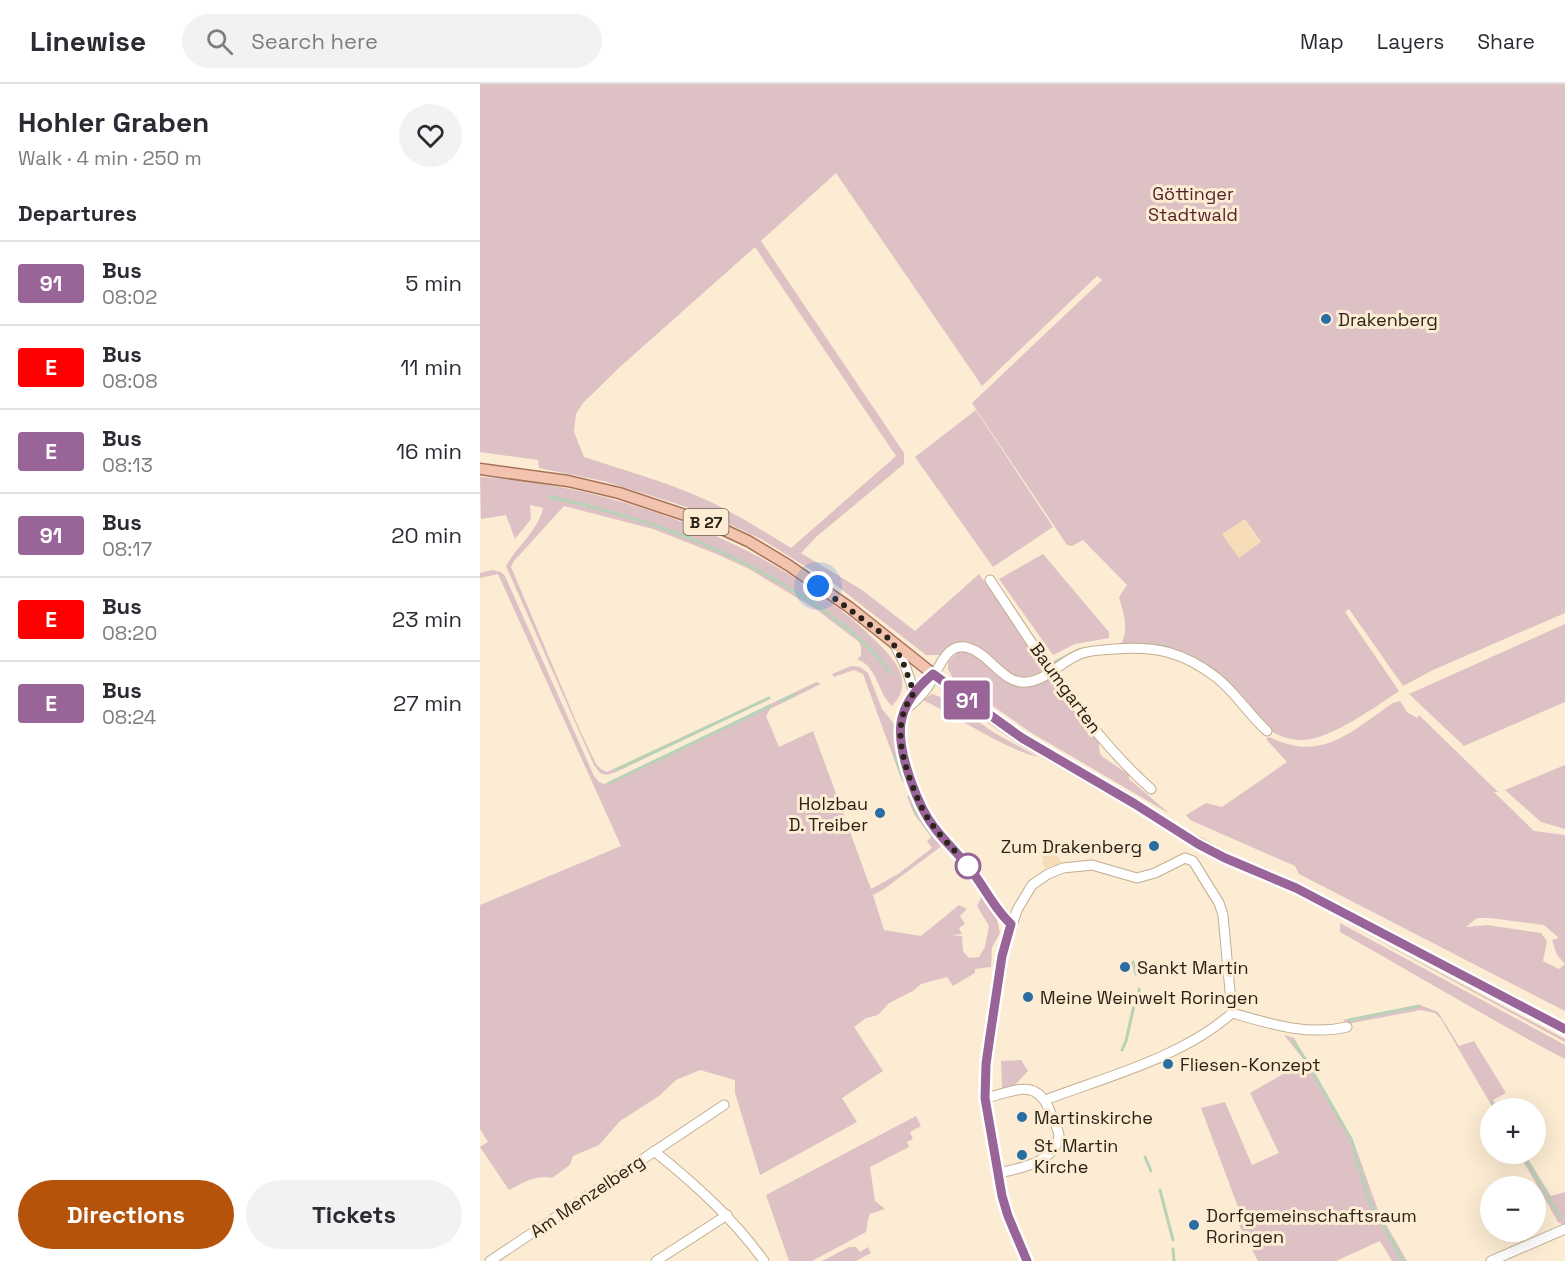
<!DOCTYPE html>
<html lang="en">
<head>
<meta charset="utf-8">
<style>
  :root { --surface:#fff; --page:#f2f2f3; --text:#2b2b33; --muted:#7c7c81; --line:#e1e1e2; --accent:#b45309 }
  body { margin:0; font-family:"Space Grotesk",sans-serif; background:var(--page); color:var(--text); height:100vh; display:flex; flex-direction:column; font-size:22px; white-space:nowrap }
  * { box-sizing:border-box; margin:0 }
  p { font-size:20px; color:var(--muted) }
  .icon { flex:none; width:33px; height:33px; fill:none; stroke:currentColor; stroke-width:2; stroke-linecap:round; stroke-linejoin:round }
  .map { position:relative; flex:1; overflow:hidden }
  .drawer { display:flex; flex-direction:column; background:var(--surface); width:480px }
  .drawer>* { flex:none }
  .badge { padding:0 12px; border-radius:4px; font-size:21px; line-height:39px }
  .buttons { position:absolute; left:1000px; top:1014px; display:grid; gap:12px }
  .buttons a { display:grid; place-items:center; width:66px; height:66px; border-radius:50%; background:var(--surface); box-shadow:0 6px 24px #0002; font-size:30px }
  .you { position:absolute; width:30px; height:30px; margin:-15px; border:4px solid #fff; border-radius:50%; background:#1a73e8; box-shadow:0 0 0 9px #1a73e833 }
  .map>.badge { position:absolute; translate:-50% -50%; box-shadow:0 0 0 3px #fff }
  h2 { padding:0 18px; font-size:22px; line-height:54px }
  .round { display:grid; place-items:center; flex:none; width:63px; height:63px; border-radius:32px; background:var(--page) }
  .headline { display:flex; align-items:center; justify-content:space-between; height:102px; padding:0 18px }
  h1 { font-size:28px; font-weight:800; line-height:45px }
  .cta { display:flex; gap:12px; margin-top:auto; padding:12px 18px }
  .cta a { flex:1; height:69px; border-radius:36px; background:var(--accent); color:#fff; font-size:24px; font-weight:800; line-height:69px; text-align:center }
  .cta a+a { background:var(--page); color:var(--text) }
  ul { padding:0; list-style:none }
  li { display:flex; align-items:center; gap:18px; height:84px; padding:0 18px; border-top:2px solid var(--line) }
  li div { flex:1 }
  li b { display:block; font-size:22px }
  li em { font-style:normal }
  li .badge { min-width:66px; font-weight:700; text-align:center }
  header { display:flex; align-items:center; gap:36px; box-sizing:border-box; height:84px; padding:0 30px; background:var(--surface); border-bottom:2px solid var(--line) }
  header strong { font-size:28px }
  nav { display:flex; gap:33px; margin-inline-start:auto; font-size:21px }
  .search { width:420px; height:54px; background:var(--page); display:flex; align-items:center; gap:15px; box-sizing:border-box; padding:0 21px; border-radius:33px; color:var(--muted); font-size:22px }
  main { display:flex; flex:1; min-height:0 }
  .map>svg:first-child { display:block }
</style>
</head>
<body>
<header>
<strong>Linewise</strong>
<div class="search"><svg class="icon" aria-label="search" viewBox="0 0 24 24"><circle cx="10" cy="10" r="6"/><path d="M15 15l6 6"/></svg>Search here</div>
<nav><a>Map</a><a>Layers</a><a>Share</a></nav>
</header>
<main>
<section class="drawer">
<div class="headline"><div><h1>Hohler Graben</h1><p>Walk · 4 min · 250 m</p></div><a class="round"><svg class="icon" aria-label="heart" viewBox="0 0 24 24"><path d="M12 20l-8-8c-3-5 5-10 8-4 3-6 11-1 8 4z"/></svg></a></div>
<h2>Departures</h2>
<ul>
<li><span class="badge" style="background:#996498;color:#fff">91</span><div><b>Bus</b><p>08:02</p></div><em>5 min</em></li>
<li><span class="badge" style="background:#f00;color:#fff">E</span><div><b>Bus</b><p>08:08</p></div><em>11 min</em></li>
<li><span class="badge" style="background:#996498;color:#fff">E</span><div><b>Bus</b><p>08:13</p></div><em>16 min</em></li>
<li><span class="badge" style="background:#996498;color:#fff">91</span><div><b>Bus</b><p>08:17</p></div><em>20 min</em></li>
<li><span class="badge" style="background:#f00;color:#fff">E</span><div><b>Bus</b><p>08:20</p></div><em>23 min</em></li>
<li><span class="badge" style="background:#996498;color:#fff">E</span><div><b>Bus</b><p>08:24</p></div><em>27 min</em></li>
</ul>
<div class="cta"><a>Directions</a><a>Tickets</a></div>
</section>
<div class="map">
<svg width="1085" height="1177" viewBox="0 0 1085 1177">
  <rect width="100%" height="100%" fill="#fcecd3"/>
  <g fill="#f7ddb7">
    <path d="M765,435L781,459L759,474L742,450Z"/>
    <path d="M571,761L582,779L565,784L562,779L564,777L559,768Z"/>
  </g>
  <g fill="#dec1c4" fill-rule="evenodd">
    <path d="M0,0H1085V529L953,586L923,602L869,525L865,528L919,607C895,623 850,656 822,656C808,656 797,651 786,644L714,575L639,563C650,548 644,530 639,513L647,501L603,456L592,462L587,461L492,319L622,196L617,192L502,302L356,89L281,157L424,369V380L336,453L321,469L382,506L435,547L499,490L562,578L563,586C535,609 525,578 503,567C494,563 480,564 470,563L459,571H446L357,502L281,455L230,431L191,418L123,397L59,384L58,376L0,368ZM275,163L416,372L311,464C282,446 253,428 222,414C184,397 143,386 104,373L94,348L96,330L103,319L141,282ZM765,435L781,458L759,474L742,450Z"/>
    <path d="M496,326L573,443L513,483L435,373Z"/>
    <path d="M0,393C134,400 300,462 396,557C415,576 435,597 412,622C397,608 398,583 377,575L381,572V563L379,558L337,526L271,486L239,471L173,445L84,422L34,477L31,483L99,644L116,680L121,685L127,688L286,614L287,616L136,688L127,691L120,689L114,681L26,482C37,462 58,447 63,424L50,421L51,435L35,455L26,431L1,435Z"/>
    <path d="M563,470L629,548V554L595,560L573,571L519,495Z"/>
    <path d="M12,486L21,488L25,492L114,692L119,698L125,700L336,598L341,600L290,625L286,632L299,663L333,647L391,805L418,790L452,764L447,757L451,753L434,730L427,712L431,710L442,734L463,761L404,805L393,811L404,846L441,852L479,821L487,825L480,832L485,840L479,844L482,850L471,851L482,852L483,867L489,874L499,873L505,863L509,842L497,822L503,810L517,836L520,849L512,863L511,883L495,885V889L473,902L467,893L441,900L433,907L409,919L398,931L386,934L374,943L403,987L362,1014L377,1038L280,1091L255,1009V996L220,986L196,996L179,1012L140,1037L119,1061L93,1072L90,1081L72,1094C57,1090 43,1099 29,1106L0,1063L8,1058L0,1045V821L141,762L18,490L0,494V489Z"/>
    <path d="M1085,540V618L984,662L929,610Z"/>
    <path d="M478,568C502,564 514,593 533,601C550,608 561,593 574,596L619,656C620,660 618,667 621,671C623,674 643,686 649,691V695L690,730L550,648L473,594L468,585V578Z"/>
    <path d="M371,582L380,583L388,589L402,625L414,640L415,663L426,696L422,697L383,590L374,586L354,593L352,590Z"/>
    <path d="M452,610L466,615L513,648L558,673C520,663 480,634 443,616Z"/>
    <path d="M920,617L927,628L937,634L939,631L1018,708H1014L1054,747L1085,751V927L819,790L815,782L710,736L706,731L726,719L742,723L807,678L786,655L789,653C842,679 870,648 913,619ZM997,834H1010L1064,841L1079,854L1072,856L1077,871L1085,880L1079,885L1063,877L1067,857L1061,849L1007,841L986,843Z"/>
    <path d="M1085,681V745L1061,738L1025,706Z"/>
    <path d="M861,836L1085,955V958Z"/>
    <path d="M860,839L1085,961V975C1009,935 935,890 860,848Z"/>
    <path d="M940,921L958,928L979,962L994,957L1026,1009L1013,1016L1017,1024H1013L961,935L955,929L941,926L867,940L863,936Z"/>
    <path d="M804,951L814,954L873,1056L898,1126L927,1177H912L900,1157L856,1177H778L759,1141L763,1138L761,1131L721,1024L745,1018L772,1081L799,1069L770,1009L824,978L821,972Z"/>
    <path d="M541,976L548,987L534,1002L522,1004L521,977Z"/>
    <path d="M436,1032L441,1042L430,1048L433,1055L427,1058L429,1063L390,1083L395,1117L405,1125L390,1130L388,1135L386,1148L332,1177H309L286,1111Z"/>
    <path d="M1039,1070H1045L1071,1112L1085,1108V1140H1082L1078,1138Z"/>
    <path d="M369,1163H376L380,1168L388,1163L391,1169L376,1177H342Z"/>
  </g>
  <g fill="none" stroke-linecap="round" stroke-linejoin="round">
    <g stroke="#b7d2b7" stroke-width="3">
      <path d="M70,413C167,434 242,461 325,514C357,535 388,558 411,589"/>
      <path d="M664,560L689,563"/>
      <path d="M575,578L600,565"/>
      <path d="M300,617L314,611"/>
      <path d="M415,672L424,696"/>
      <path d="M136,686L289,614"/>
      <path d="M129,699L290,622"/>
      <path d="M430,711L436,728L448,746"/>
      <path d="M452,751L459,757"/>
      <path d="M653,878L656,890"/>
      <path d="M869,936L939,922"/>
      <path d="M813,957L828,979"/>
      <path d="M642,966L646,957L655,917L659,913V905"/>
      <path d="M831,985L871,1055L889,1117L923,1177"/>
      <path d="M1013,1020L1016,1024"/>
      <path d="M1042,1070L1080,1133"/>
      <path d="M665,1073L671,1087"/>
      <path d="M680,1106L693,1156"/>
      <path d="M693,1165L694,1177"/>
    </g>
    <defs>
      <g id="minor">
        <path d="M510,496C558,568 606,647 671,705"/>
        <path d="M414,559L425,581L434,608"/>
        <path d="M449,593C415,622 416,654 430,693C435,708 440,723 448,735C460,753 477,768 490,785C505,803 514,825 531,840"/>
        <path d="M424,627C432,620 441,613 447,604C457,590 465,556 489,564C510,570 523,601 547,598C568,596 583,575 603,569C613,566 624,566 635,565C676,562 704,568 737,594C756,609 769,631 787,647"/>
        <path d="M752,929C791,940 827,952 867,943"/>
        <path d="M505,1014C531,1009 555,992 569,1025C573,1034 577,1042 579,1051C576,1078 539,1085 518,1089"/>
        <path d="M174,1067C215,1100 253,1134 284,1177"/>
        <path d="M10,1177L244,1021"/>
        <path d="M176,1177L247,1131"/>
        <path d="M547,1177L528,1132L522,1112L505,1014L506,980L522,872L537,826L552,801L568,790L583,784L612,781L657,794L675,789L705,774L713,777L739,819L743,831L752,929C703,973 626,993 565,1016"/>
        <path d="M1011,1177L1085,1145"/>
      </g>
      <path id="major" d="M0,385L88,397L139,409L229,439L268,457L308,481L369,523L473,606L541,654L655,720L705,752L745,774L816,804L1085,945"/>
    </defs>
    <use href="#minor" stroke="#c2ae90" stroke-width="11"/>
    <use href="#major" stroke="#a77259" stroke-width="13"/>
    <use href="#minor" stroke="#fff" stroke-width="9"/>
    <use href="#major" stroke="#f2c4b0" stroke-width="10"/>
  </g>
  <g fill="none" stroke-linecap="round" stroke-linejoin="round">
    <defs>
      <path id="line" d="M547,1177L528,1132L522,1112L505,1014L506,980L510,952L522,872L531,840C514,825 505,803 490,785C479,770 465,758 454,743C443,729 437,714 431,697C415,652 413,623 453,590L542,654L655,720L718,760L745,774L816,804L1085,945"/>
    </defs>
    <use href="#line" stroke="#fff" stroke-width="14"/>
    <use href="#line" stroke="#996498" stroke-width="9"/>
    <path stroke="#2a2317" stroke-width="6" stroke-dasharray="0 10.8" d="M338,502L412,557L424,581L434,609C413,637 420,667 431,698C436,711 441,724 449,736C460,753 475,766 488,782"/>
  </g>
  <g fill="#296da2" stroke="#fcecd3" stroke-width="2">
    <circle cx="846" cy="235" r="6"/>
    <circle cx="400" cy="729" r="6"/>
    <circle cx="674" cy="762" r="6"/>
    <circle cx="645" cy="883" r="6"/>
    <circle cx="548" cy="913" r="6"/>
    <circle cx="688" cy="980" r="6"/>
    <circle cx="542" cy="1033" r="6"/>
    <circle cx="542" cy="1071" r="6"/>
    <circle cx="714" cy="1141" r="6"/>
  </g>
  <circle fill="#fff" stroke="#996498" stroke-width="3" cx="488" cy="782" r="12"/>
  <g text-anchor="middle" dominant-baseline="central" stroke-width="6" stroke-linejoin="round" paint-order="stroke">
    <rect fill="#fcecd3" stroke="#695f4f" stroke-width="1.5" x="203.5" y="425" width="45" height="26" rx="4.5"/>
    <g font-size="16" font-weight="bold" fill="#2a2317">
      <text x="226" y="438">B 27</text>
    </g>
    <g font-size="18" fill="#56232c" stroke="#fcecd3">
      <text x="713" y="109">Göttinger<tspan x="713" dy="21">Stadtwald</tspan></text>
    </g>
    <g font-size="18" fill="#2a2317" stroke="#fcecd3" text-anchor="start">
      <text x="858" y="235">Drakenberg</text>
      <text x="388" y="719" text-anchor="end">Holzbau<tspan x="388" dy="21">D. Treiber</tspan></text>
      <text x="662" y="762" text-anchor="end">Zum Drakenberg</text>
      <text x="657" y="883">Sankt Martin</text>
      <text x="560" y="913">Meine Weinwelt Roringen</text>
      <text x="700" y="980">Fliesen-Konzept</text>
      <text x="554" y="1033">Martinskirche</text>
      <text x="554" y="1061">St. Martin<tspan x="554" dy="21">Kirche</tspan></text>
      <text x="726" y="1131">Dorfgemeinschaftsraum<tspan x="726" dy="21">Roringen</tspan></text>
    </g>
    <g font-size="18" fill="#2a2317" stroke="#fcecd3">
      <text transform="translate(586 604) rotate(54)">Baumgarten</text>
      <text transform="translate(107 1112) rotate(-34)">Am Menzelberg</text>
    </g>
  </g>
</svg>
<div class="buttons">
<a>+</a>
<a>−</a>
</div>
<div class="you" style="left:338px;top:502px"></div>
<b class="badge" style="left:487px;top:616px;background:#996498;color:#fff">91</b>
</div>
</main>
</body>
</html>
